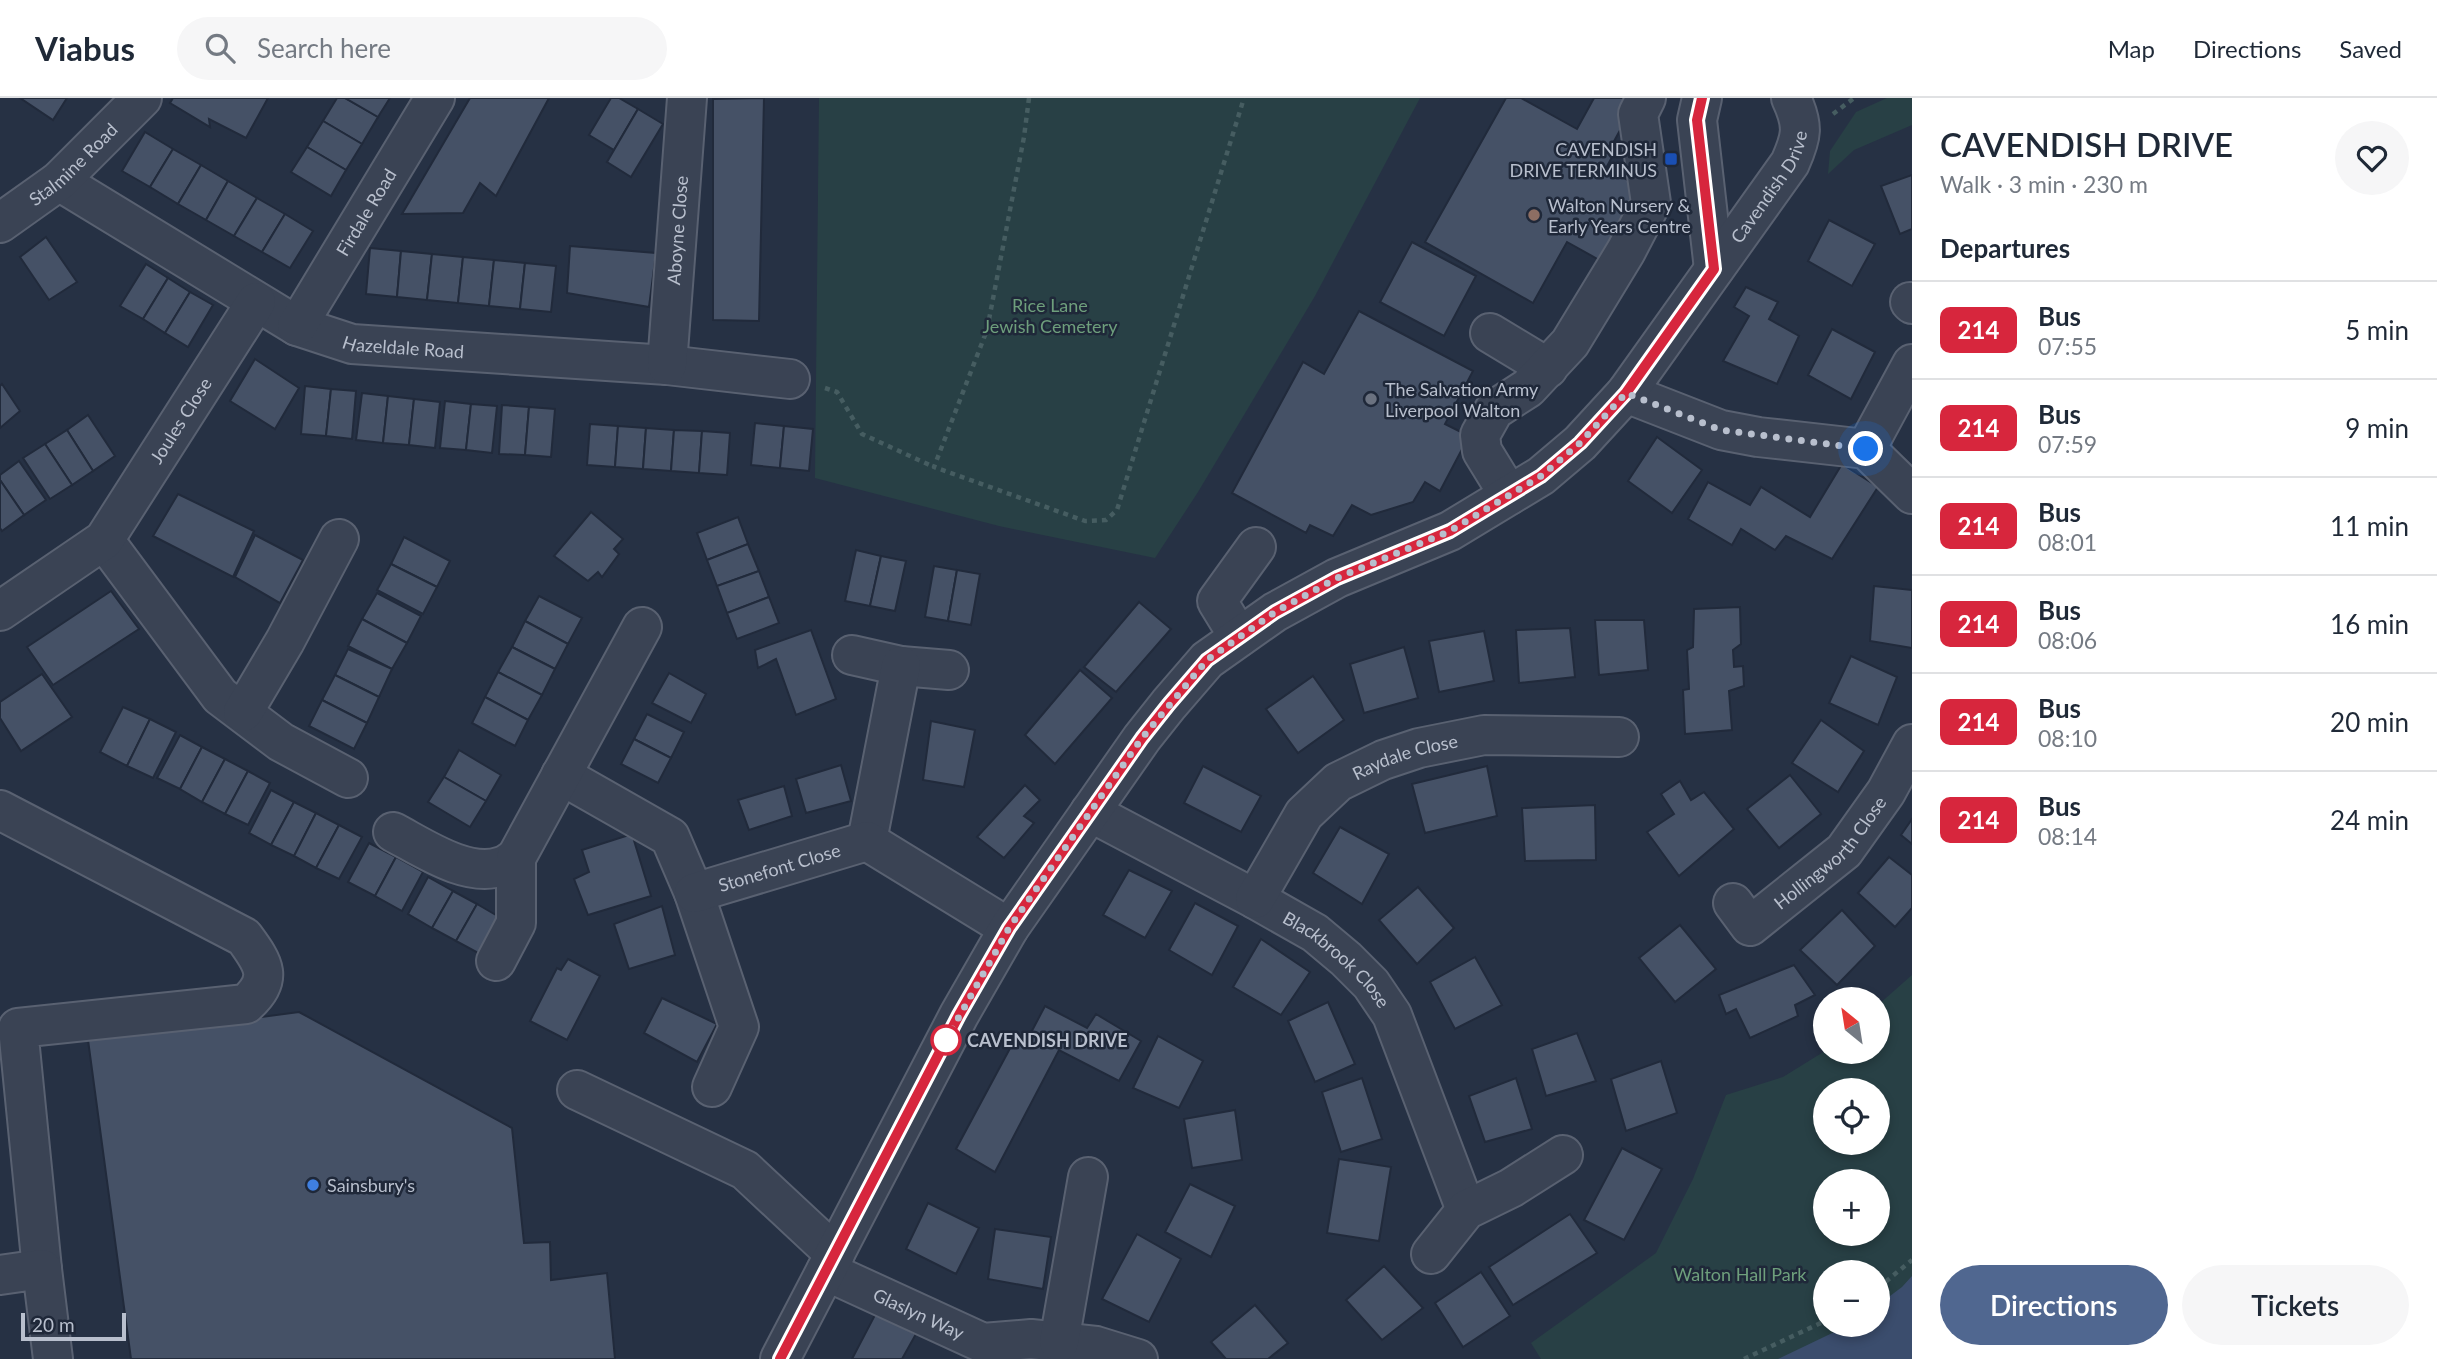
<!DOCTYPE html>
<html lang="en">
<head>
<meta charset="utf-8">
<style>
  :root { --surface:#fff; --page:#f6f6f7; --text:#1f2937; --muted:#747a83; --line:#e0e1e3; --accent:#506790 }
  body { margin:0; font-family:Lato,sans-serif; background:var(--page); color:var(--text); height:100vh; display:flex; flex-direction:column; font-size:26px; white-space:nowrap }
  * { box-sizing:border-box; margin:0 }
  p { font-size:23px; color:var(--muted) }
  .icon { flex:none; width:38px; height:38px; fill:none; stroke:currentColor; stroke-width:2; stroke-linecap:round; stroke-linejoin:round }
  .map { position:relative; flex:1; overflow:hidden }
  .panel { display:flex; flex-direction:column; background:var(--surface); width:525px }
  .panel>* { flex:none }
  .badge { padding:0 14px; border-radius:10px; font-size:24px; line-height:46px }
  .needle { width:46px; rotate:330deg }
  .tools { position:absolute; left:1813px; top:889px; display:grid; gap:14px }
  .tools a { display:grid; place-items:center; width:77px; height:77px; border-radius:50%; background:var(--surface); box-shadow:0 4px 10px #0003; font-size:35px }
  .scale { position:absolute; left:21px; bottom:18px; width:105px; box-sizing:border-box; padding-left:7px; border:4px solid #b8bfcd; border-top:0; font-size:19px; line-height:24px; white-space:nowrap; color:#b8bfcd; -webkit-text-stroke:5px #1f2839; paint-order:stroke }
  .you { position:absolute; width:35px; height:35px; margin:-18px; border:5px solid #fff; border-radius:50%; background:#1a73e8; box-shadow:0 0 0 10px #1a73e833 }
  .map>.badge { position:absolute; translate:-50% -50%; box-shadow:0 0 0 4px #fff }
  h2 { padding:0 28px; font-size:26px; line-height:63px }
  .round { display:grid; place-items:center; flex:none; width:74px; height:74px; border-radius:37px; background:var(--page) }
  .head { display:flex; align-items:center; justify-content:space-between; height:119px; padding:0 28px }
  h1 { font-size:33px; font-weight:600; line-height:52px }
  .cta { display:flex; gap:14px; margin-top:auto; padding:14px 28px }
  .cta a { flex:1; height:80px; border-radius:42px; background:var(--accent); color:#fff; font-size:28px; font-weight:600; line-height:80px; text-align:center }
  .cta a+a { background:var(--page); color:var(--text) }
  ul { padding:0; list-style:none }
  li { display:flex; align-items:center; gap:21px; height:98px; padding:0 28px; border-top:2px solid var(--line) }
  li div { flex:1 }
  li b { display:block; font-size:26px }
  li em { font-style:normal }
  li .badge { min-width:77px; font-weight:700; text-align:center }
  header { display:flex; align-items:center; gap:42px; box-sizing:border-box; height:98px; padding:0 35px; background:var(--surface); border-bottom:2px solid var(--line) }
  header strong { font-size:33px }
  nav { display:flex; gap:38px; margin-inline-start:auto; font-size:24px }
  .search { width:490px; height:63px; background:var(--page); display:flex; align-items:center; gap:18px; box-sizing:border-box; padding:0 24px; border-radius:38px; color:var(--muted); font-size:26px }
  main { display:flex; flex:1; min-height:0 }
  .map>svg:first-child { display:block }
</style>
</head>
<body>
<header>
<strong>Viabus</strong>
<div class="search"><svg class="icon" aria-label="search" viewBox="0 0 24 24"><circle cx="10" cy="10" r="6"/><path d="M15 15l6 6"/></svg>Search here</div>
<nav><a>Map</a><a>Directions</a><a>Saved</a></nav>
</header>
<main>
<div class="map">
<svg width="1912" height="1261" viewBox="0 0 1912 1261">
  <rect width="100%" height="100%" fill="#263144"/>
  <g fill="#284045" fill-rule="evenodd">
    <path d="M819,0H1420L1315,198L1198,394L1155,460L999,428L815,380Z"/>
    <path d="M1887,0H1912V27L1854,52L1828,76L1830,53L1856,14Z"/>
    <path d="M1912,877V1261H1541L1531,1245L1656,1155L1693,1081L1726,997L1783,979L1825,953L1878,954V907ZM1825,992H1878V1045H1825ZM1825,1083H1878V1136H1825ZM1825,1174H1878V1227H1825Z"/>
  </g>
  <path fill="#3b4d6d" d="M1912,1178V1261H1778L1849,1227H1878V1207L1902,1189Z"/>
  <g fill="#455166" stroke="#212a3b" stroke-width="2">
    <path d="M20,0H67L53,22Z"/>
    <path d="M173,0H268L246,40L209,21L210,29L170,5Z"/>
    <path d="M337,0H345L378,19L362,46L323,23Z"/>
    <path d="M345,0H390L378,19Z"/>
    <path d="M470,0H549L496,98L480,85L463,115L402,116Z"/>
    <path d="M611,0H619L638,11L614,52L589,37Z"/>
    <path d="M764,0L759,223L713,222V1Z"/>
    <path d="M1506,0H1521L1577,31L1594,0H1626L1635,5L1612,47L1617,50L1606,70L1642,90L1601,163L1567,144L1533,205L1425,144Z"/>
    <path d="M638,11L663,26L631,79L607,64Z"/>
    <path d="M323,23L362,46L346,72L307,49Z"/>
    <path d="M145,34L173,51L150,89L122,73Z"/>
    <path d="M307,49L346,72L331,98L291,74Z"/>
    <path d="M173,51L201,67L178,106L150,89Z"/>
    <path d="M201,67L228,83L206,122L178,106Z"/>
    <path d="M1912,77V131L1900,136L1881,88Z"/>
    <path d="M228,83L257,100L234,138L206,122Z"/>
    <path d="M257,100L285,116L262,154L234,138Z"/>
    <path d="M285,116L313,133L290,170L262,154Z"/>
    <path d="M1829,122L1875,146L1852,188L1808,163Z"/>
    <path d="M46,139L77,184L49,202L20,159Z"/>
    <path d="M1412,144L1476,178L1444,238L1380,204Z"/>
    <path d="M570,148L656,155L649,209L567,195Z"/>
    <path d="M370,150L401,153L397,199L366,196Z"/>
    <path d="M401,153L432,156L427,202L397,199Z"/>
    <path d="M432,156L463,159L458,205L427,202Z"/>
    <path d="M463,159L494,162L489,208L458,205Z"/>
    <path d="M494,162L525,165L520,211L489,208Z"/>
    <path d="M525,165L556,168L551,214L520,211Z"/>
    <path d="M146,166L168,180L143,221L120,208Z"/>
    <path d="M168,180L190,194L165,235L143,221Z"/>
    <path d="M1746,189L1778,204L1769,221L1799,238L1777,286L1723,263L1749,218L1734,209Z"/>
    <path d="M190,194L213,207L188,249L165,235Z"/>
    <path d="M1359,213L1473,273L1445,326L1469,338L1440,393L1425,384L1413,404L1371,417L1352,407L1333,438L1310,427L1306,435L1232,395L1303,264L1324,276Z"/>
    <path d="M1832,231L1875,254L1851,301L1808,277Z"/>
    <path d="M255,261L299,290L275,331L230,303Z"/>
    <path d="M2,286L20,313L0,330V288Z"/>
    <path d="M305,288L331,291L326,338L301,336Z"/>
    <path d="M331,291L356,293L352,341L326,338Z"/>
    <path d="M362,295L388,298L383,345L356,342Z"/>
    <path d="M388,298L414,301L409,347L383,345Z"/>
    <path d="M414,301L440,304L435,350L409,347Z"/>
    <path d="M445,303L471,306L466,352L440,350Z"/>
    <path d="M471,306L497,308L492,355L466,352Z"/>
    <path d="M502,307L529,309L525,357L499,356Z"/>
    <path d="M529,309L555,311L551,359L525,357Z"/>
    <path d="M88,317L115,358L93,373L67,332Z"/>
    <path d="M755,325L784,328L780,370L751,367Z"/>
    <path d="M590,326L618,328L615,369L587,367Z"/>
    <path d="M618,328L646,330L643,371L615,369Z"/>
    <path d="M784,328L813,331L809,373L780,370Z"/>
    <path d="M646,330L674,332L671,373L643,371Z"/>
    <path d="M67,332L93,373L72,387L45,346Z"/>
    <path d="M674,332L702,333L699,375L671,373Z"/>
    <path d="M702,333L730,335L727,377L699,375Z"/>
    <path d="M1657,339L1702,372L1672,415L1628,383Z"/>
    <path d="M45,346L72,387L50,401L23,360Z"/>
    <path d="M19,363L46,402L24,417L0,382V377Z"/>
    <path d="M1842,366L1878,389L1832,461L1786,438L1775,452L1741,431L1732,447L1688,421L1708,384L1750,407L1761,389L1810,419Z"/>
    <path d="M0,382L24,417L2,433L0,430Z"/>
    <path d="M178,396L254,433L233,479L153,438Z"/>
    <path d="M591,414L623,441L614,451L619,456L602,479L598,474L588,483L554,458Z"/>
    <path d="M738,419L748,446L707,462L697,435Z"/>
    <path d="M255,437L303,462L280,505L235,479Z"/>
    <path d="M404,439L450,463L437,489L391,466Z"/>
    <path d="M748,446L759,473L717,488L707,462Z"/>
    <path d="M856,452L881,458L870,508L845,503Z"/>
    <path d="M881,458L906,463L895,513L870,508Z"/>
    <path d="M391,466L437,489L423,516L377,492Z"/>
    <path d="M934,468L957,472L948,523L925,519Z"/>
    <path d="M957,472L980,476L971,527L948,523Z"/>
    <path d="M759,473L769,499L727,515L717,488Z"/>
    <path d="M1874,488L1912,492V550L1870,543Z"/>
    <path d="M111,493L139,531L53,587L27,549Z"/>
    <path d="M377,495L421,518L407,545L362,521Z"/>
    <path d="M539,498L582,520L568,546L525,523Z"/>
    <path d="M769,499L779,525L737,541L727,515Z"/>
    <path d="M1139,504L1171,531L1116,594L1084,569Z"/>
    <path d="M1740,509L1741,546L1733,552L1734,569L1743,568L1744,588L1729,593L1732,632L1685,636L1683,592L1689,591L1687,552L1693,549L1694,511Z"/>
    <path d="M362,521L407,545L392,571L348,548Z"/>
    <path d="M1595,522H1644L1648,572L1599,577Z"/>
    <path d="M525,523L568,546L555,571L512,549Z"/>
    <path d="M1570,530L1575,579L1519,585L1516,532Z"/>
    <path d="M811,532L836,601L796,617L776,561L758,570L755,552Z"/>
    <path d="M1484,533L1494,583L1439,594L1429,543Z"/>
    <path d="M512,549L555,571L542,597L498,574Z"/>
    <path d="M1404,549L1418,600L1364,615L1350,566Z"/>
    <path d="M348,551L392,571L379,599L335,577Z"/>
    <path d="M1851,558L1897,579L1878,627L1829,605Z"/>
    <path d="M1080,572L1112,600L1055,666L1025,637Z"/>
    <path d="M498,574L542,597L528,622L485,599Z"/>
    <path d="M669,575L706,596L691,625L652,605Z"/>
    <path d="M42,576L72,619L21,653L0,620V604Z"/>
    <path d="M335,577L379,599L367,625L322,602Z"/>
    <path d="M1313,578L1344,622L1298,655L1266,611Z"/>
    <path d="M485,599L528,622L515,648L472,625Z"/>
    <path d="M322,602L367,625L354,651L309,628Z"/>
    <path d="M123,609L150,621L127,668L100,654Z"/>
    <path d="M647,616L684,634L671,660L634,641Z"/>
    <path d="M150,621L176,634L153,680L127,668Z"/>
    <path d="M1821,622L1864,653L1838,694L1792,665Z"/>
    <path d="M931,623L975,632L964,689L923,682Z"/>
    <path d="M180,637L202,649L180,691L157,680Z"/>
    <path d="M634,641L671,660L658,685L621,666Z"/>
    <path d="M202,649L225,661L202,704L180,691Z"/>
    <path d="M459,652L501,677L486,703L444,679Z"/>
    <path d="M225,661L248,673L225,716L202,704Z"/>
    <path d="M841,667L851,703L806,715L796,681Z"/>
    <path d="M1203,668L1261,698L1241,734L1184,705Z"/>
    <path d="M1487,668L1497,718L1425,735L1412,686Z"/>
    <path d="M248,673L270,685L248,727L225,716Z"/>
    <path d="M1790,677L1821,716L1779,750L1747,711Z"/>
    <path d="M444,679L486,703L470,729L428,704Z"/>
    <path d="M1680,683L1691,702L1704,694L1734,731L1679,778L1647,734L1674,716L1661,696Z"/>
    <path d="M1025,687L1040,702L1024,718L1034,725L1004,760L977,739Z"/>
    <path d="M784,688L792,718L749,732L738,702Z"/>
    <path d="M271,692L294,704L271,747L249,735Z"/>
    <path d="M294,704L316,715L294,758L271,747Z"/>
    <path d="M1595,707L1596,762L1525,763L1522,710Z"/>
    <path d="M316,715L339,727L316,770L294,758Z"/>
    <path d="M1912,721V746L1901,737Z"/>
    <path d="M339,727L362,739L339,781L316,770Z"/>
    <path d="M1340,729L1389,756L1362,806L1313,775Z"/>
    <path d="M632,736L651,798L588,817L574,781L589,774L582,752Z"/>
    <path d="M369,745L396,759L375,798L348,784Z"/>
    <path d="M396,759L423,774L402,813L375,798Z"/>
    <path d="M1889,759L1912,777V810L1895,829L1858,795Z"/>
    <path d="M1129,772L1172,793L1145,840L1103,817Z"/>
    <path d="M428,779L453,793L432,830L408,816Z"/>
    <path d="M1418,789L1454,830L1417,866L1379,822Z"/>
    <path d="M453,793L477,806L456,843L432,830Z"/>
    <path d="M1195,805L1238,828L1212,877L1169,852Z"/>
    <path d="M477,806L501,820L480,856L456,843Z"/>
    <path d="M662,808L675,857L629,871L614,826Z"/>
    <path d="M1842,812L1875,848L1837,887L1800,852Z"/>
    <path d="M1680,827L1716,871L1675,904L1639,860Z"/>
    <path d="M1261,841L1310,874L1281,917L1233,889Z"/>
    <path d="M1475,859L1502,907L1455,931L1430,884Z"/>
    <path d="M568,861L600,878L567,942L530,923L557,870L561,872Z"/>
    <path d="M1794,867L1815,897L1795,907L1798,918L1750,940L1736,911L1726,916L1719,897Z"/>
    <path d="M662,900L717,926L697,964L644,935Z"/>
    <path d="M1328,904L1355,966L1315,984L1288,923Z"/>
    <path d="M1045,908L1087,930L1096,916L1141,943L1119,983L1059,952L995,1074L956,1051L1015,941L1024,948Z"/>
    <path d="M299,914L512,1030L524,1145L550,1144L551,1182L607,1175L615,1261H131L88,942Z"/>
    <path d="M1577,935L1596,983L1546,998L1532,951Z"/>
    <path d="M1158,938L1203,963L1179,1010L1133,990Z"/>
    <path d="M1661,963L1677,1015L1626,1033L1611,981Z"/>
    <path d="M1362,980L1382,1041L1341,1054L1322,994Z"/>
    <path d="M1516,980L1532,1031L1485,1044L1469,998Z"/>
    <path d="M1235,1012L1242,1062L1192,1070L1184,1021Z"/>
    <path d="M1622,1050L1662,1071L1624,1142L1584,1122Z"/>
    <path d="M1339,1061L1391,1069L1379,1143L1327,1135Z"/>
    <path d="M1190,1086L1235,1108L1211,1159L1165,1134Z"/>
    <path d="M928,1105L979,1130L956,1176L906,1151Z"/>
    <path d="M1570,1116L1597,1155L1513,1207L1489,1169Z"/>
    <path d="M995,1131L1051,1139L1043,1191L988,1181Z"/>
    <path d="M1137,1136L1181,1161L1149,1224L1102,1201Z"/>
    <path d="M1384,1168L1423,1210L1382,1242L1346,1202Z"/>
    <path d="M1481,1174L1510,1218L1463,1249L1435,1205Z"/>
    <path d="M1255,1207L1288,1245L1268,1261H1226L1211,1244Z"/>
    <path d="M876,1215L916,1236L902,1261H852Z"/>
  </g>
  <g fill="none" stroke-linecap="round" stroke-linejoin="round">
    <defs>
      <g id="minor">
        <path d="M1702,0L1697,22L1714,171"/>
        <path id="s1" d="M59,83L297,228L352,246L667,267L790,281"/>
        <path id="s2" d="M0,125L59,83L142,0"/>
        <path d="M1910,204L1912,206"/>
        <path id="s3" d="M297,228L435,0"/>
        <path d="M1490,235L1548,270"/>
        <path id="s4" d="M667,267L687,0"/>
        <path d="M1626,295L1721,332L1758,339L1866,351L1912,396"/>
        <path d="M1866,351L1912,266"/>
        <path d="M1509,397L1482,353L1480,337L1494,312L1528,290L1570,245L1626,153L1651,105L1638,16L1646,0"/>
        <path d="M104,442L220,598L281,644L348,680"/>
        <path id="s5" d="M0,513L104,442L256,204"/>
        <path d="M1239,539L1217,503L1256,449"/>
        <path d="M852,557L901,568L949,572"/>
        <path d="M243,614L285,543L339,441"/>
        <path d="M561,677L670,739L694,795L739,929L712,989"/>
        <path d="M0,712L244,839C264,866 274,881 246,906L18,930L42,1171"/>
        <path id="s6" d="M1090,714L1255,801L1315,835L1346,861L1371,886L1392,917L1466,1112"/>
        <path d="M393,734C422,749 468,781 502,768C507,767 512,762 516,760"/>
        <path d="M867,743L901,568"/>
        <path id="s7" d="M694,795L867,743L1009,830"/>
        <path id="s8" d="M1255,801L1304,716L1338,684L1383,662L1419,650L1484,637L1619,639"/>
        <path id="s9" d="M1733,805L1750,828L1844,753L1886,694L1912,646"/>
        <path d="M496,863L516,825V760L642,529"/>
        <path d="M577,992L745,1072L835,1156"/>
        <path d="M1431,1156L1466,1112L1511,1090L1563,1057"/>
        <path id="s10" d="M826,1173L983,1245L1031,1241L1059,1244L1096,1248L1138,1261"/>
        <path d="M0,1177L42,1171L53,1261"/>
        <path d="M1059,1244L1088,1079"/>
        <path id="s11" d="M780,1261L959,917L1009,830L1142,640L1169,606L1207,562L1275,514L1337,480L1450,433L1541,378L1580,345L1626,295L1790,65C1802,38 1804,28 1791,0"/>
      </g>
    </defs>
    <use href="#minor" stroke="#596171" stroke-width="42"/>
    <g stroke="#465d61" stroke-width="4.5" stroke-dasharray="5 5" stroke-linecap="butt">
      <path d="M1029,0L1024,39L987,232L934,369L1085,423L1106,422L1117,412L1244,0"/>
      <path d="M1833,16L1854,0"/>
      <path d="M825,290L837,294L862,336L934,369"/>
      <path d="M1878,1190L1912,1162"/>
      <path d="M1744,1261L1825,1223"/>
    </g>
    <use href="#minor" stroke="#3a4354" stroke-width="38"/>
  </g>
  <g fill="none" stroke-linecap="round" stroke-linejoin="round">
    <defs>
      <path id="line" d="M780,1261L959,917L1009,830L1142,640L1169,606L1207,562L1275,514L1337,480L1450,433L1541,378L1580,345L1626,295L1714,171L1697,22L1702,0"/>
    </defs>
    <use href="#line" stroke="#fff" stroke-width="16"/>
    <use href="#line" stroke="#d7263d" stroke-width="10"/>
    <path stroke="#b8bfcd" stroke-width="7" stroke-dasharray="0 12.6" d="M946,942L1009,830L1142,640L1207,562L1275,514L1337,480L1450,433L1541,378L1580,345L1626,295L1721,332L1866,351"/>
  </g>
  <rect fill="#1a4fb4" stroke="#1f2839" stroke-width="2.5" x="1664" y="54" width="14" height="14" rx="3.5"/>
  <circle fill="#8d6e63" stroke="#1f2839" stroke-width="2.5" cx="1534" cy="117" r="7"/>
  <circle fill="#6b7280" stroke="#1f2839" stroke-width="2.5" cx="1371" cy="301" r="7"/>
  <circle fill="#fff" stroke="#d7263d" stroke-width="3.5" cx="946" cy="942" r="14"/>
  <circle fill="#3f7fe0" stroke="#1f2839" stroke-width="2.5" cx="313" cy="1087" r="7"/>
  <g text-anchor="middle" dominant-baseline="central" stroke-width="5" stroke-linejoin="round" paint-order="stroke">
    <g font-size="18" fill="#b8bfcd" stroke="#1f2839" text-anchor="start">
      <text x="1657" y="51" text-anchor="end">CAVENDISH<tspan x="1657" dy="21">DRIVE TERMINUS</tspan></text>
      <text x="1548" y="107">Walton Nursery &amp;<tspan x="1548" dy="21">Early Years Centre</tspan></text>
      <text x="1385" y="291">The Salvation Army<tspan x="1385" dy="21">Liverpool Walton</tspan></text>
      <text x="327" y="1087">Sainsbury's</text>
    </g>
    <g font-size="18" fill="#b8bfcd" stroke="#1f2839">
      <text stroke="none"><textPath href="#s2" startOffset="94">Stalmine Road</textPath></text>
      <text stroke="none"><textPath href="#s11" startOffset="1575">Cavendish Drive</textPath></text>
      <text stroke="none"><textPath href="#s3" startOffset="133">Firdale Road</textPath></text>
      <text stroke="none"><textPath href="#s4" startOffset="135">Aboyne Close</textPath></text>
      <text stroke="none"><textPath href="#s1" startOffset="388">Hazeldale Road</textPath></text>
      <text stroke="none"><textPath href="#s5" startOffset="268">Joules Close</textPath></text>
      <text stroke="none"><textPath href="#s8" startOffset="217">Raydale Close</textPath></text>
      <text stroke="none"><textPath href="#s9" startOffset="138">Hollingworth Close</textPath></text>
      <text stroke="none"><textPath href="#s7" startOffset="89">Stonefont Close</textPath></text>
      <text stroke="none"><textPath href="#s6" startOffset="289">Blackbrook Close</textPath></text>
      <text stroke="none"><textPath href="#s10" startOffset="102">Glaslyn Way</textPath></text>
    </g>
    <g font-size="18" fill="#6e9f7c" stroke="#1f2839">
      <text x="1050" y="207">Rice Lane<tspan x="1050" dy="21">Jewish Cemetery</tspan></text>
      <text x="1740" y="1176">Walton Hall Park</text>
    </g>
    <g font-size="18" font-weight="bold" fill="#b8bfcd" stroke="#1f2839" text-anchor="start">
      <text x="967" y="942">CAVENDISH DRIVE</text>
    </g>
  </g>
</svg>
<div class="tools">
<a><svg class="needle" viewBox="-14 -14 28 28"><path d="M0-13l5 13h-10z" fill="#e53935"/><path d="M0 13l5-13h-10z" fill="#747a83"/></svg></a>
<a><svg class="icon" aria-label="locate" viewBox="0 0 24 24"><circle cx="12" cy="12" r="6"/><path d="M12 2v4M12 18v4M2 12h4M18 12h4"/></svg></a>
<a>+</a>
<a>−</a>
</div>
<div class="scale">20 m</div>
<div class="you" style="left:1866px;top:351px"></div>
</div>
<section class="panel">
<div class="head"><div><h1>CAVENDISH DRIVE</h1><p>Walk · 3 min · 230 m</p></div><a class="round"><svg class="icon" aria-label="heart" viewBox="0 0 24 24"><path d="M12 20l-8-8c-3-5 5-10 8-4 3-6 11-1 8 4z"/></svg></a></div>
<h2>Departures</h2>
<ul>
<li><span class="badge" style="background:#d7263d;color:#fff">214</span><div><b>Bus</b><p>07:55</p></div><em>5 min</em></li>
<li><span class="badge" style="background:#d7263d;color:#fff">214</span><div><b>Bus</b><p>07:59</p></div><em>9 min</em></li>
<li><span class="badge" style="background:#d7263d;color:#fff">214</span><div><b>Bus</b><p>08:01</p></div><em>11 min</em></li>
<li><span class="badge" style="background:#d7263d;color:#fff">214</span><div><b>Bus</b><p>08:06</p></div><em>16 min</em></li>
<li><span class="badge" style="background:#d7263d;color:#fff">214</span><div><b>Bus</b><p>08:10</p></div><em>20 min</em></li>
<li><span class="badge" style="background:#d7263d;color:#fff">214</span><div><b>Bus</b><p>08:14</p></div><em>24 min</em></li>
</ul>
<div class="cta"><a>Directions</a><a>Tickets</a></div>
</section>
</main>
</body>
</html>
